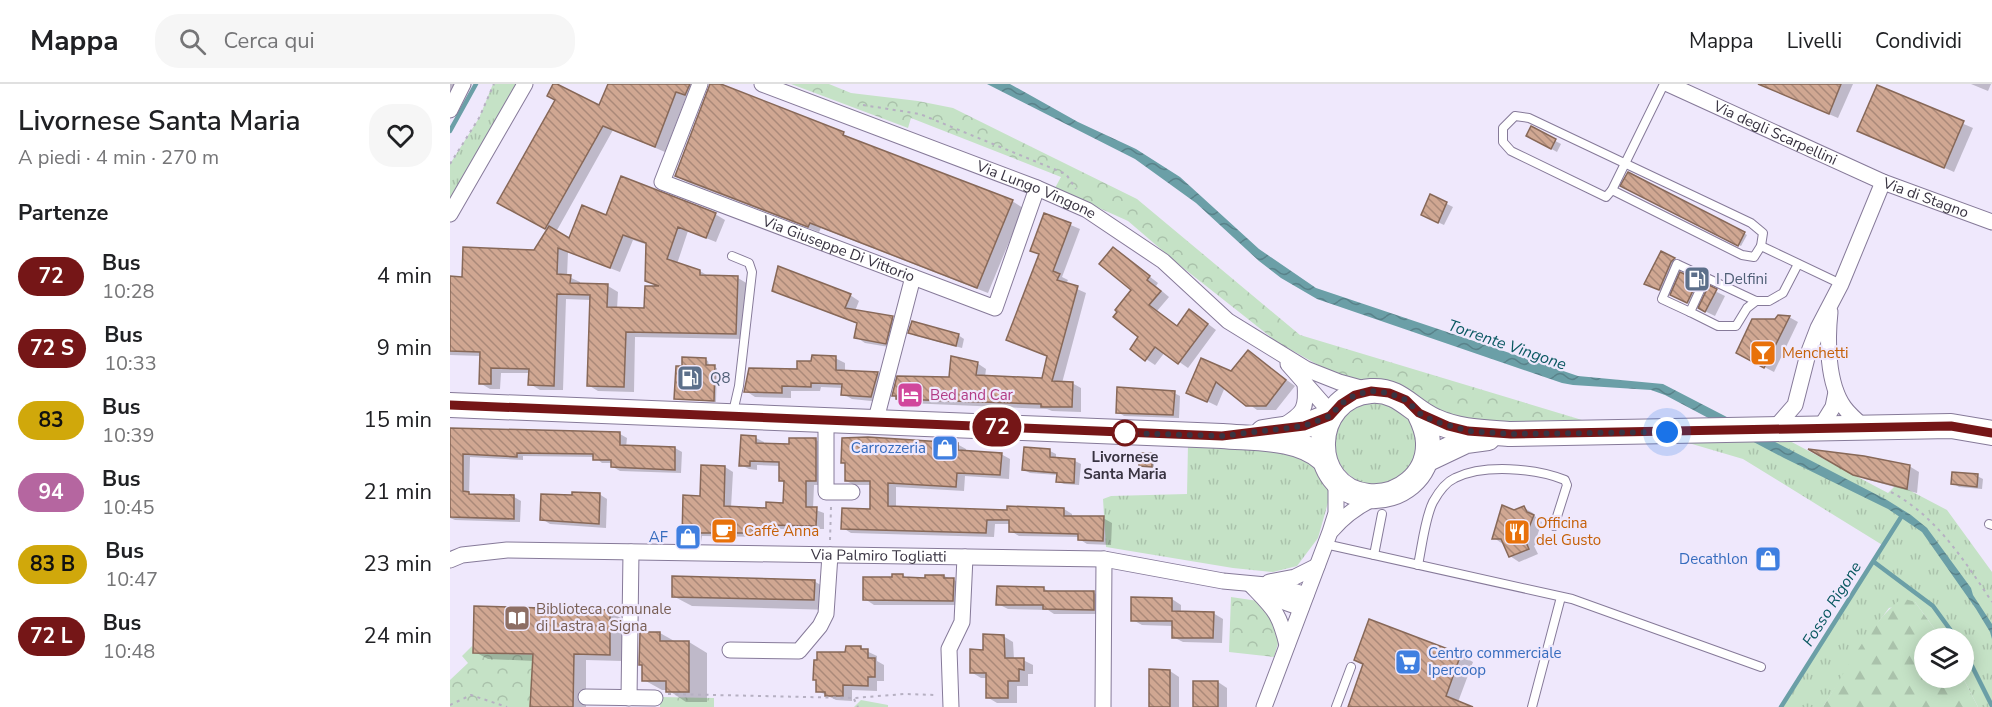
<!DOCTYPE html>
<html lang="it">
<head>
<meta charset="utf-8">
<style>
  :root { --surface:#fff; --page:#f6f6f6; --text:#202124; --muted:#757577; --line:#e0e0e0 }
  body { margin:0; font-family:"Nunito Sans",sans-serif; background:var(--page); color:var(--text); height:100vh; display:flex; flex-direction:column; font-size:22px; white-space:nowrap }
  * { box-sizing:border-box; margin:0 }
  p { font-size:20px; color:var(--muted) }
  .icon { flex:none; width:33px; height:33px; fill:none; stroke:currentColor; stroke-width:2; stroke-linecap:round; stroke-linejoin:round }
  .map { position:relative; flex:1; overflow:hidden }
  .side { display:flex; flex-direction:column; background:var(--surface); width:450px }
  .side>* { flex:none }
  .badge { padding:0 12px; border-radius:20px; font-size:21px; line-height:39px }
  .tools { position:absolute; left:1464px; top:544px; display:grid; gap:12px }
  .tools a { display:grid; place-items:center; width:60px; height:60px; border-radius:50%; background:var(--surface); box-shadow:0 3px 15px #0003; font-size:30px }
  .you { position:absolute; width:30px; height:30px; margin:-15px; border:4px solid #fff; border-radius:50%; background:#1a73e8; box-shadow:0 0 0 9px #1a73e833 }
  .map>.badge { position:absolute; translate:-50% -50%; box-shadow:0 0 0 3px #fff }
  h2 { padding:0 18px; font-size:22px; line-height:54px }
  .round { display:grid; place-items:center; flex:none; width:63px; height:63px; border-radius:24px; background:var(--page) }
  .headline { display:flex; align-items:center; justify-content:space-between; height:102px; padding:0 18px }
  h1 { font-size:28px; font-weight:600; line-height:45px }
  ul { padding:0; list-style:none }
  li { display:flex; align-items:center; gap:18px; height:72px; padding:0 18px }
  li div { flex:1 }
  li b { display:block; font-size:22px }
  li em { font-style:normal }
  li .badge { min-width:66px; font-weight:700; text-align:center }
  header { display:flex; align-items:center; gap:36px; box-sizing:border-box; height:84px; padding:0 30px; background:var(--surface); border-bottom:2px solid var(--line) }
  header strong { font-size:28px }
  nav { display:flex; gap:33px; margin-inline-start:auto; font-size:21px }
  .search { width:420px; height:54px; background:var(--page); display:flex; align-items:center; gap:15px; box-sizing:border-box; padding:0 21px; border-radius:24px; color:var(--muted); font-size:22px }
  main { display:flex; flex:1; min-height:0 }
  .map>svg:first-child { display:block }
</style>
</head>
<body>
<header>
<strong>Mappa</strong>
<div class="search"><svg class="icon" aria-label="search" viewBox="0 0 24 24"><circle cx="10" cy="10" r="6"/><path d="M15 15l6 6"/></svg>Cerca qui</div>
<nav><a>Mappa</a><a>Livelli</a><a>Condividi</a></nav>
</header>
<main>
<section class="side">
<div class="headline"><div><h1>Livornese Santa Maria</h1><p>A piedi · 4 min · 270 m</p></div><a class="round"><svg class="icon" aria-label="heart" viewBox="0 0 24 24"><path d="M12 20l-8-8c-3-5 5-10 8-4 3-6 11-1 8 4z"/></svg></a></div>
<h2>Partenze</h2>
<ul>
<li><span class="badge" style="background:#751617;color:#fff">72</span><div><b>Bus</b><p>10:28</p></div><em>4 min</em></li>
<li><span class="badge" style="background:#751617;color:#fff">72 S</span><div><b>Bus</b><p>10:33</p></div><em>9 min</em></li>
<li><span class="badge" style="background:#d0a80b;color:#111">83</span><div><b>Bus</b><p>10:39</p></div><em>15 min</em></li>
<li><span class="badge" style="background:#b566a0;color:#fff">94</span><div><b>Bus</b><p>10:45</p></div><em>21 min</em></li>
<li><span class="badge" style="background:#d0a80b;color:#111">83 B</span><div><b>Bus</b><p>10:47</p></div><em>23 min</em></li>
<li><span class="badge" style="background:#751617;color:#fff">72 L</span><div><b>Bus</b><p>10:48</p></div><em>24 min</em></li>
</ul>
</section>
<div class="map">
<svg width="1542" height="623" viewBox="0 0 1542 623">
  <defs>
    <pattern id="grass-tufts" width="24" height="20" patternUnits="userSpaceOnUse" patternTransform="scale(1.5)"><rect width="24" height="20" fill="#c5e2c6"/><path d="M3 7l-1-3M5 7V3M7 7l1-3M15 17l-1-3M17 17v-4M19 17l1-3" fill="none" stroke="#aac2ab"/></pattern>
    <pattern id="forest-firs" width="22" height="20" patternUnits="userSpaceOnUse" patternTransform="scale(1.5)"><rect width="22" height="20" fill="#c5e2c6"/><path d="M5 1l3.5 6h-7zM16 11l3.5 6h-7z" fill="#aac2ab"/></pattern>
    <pattern id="park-crowns" width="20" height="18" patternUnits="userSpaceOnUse" patternTransform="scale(1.5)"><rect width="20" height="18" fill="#c5e2c6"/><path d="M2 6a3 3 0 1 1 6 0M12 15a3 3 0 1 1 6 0" fill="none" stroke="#aac2ab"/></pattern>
    <pattern id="water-waves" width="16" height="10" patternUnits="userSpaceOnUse" patternTransform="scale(1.5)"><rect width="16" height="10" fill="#6b9fa7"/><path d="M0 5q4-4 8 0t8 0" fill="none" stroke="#59828a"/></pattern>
    <pattern id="building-back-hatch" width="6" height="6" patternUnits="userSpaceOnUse" patternTransform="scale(1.5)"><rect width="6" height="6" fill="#d0a792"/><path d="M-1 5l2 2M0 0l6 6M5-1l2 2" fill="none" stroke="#aa8979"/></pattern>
  </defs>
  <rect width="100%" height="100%" fill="#efe8fc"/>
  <g fill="url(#grass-tufts)">
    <path d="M43,0H72L0,124V80L29,34Z"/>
    <circle cx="926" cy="360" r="41"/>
    <path d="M1317,345L1438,409L1445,402L1457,405L1497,426L1542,488V623H1528L1513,594L1514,555H1492L1465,518L1439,524L1421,548L1373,623H1332L1434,462L1293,375L1198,347Z"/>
    <path d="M738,360L830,364L865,377L879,403V415L868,454L847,482L823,488L783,484L656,463L653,415L661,412L737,410Z"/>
  </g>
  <path fill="url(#forest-firs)" d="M1452,514L1465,518L1492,555H1474V594H1513L1528,623H1373C1397,586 1417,542 1452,514Z"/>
  <g fill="url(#park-crowns)">
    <path d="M341,0H379L401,9L468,17L503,24L687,115L850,251L1132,336L1045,338L1006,336L920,299L877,286L827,258L727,179L678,137L605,104L611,93L461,34L458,44Z"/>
    <path d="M781,513L808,517L818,525L829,556L824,573L779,568Z"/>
    <path d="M22,562L24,569L88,571L82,586L80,623H0V596L18,579L12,572Z"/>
    <path d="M210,613L264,614V623H210Z"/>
    <path d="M411,616L438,621V623H404Z"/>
  </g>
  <path fill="url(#water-waves)" d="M537,0H560L628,38L686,65L730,93L809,165L866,204L1128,292L1213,300L1437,416L1461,431L1477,444L1521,504L1523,511L1542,540V555L1540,548L1526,525L1472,448L1438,425L1334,374L1215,311L1201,306L1123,301L1112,299L867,215L831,194L809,177L746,119L685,75Z"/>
  <g fill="#0003" fill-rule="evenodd">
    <path d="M0,0H14L0,25Z"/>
    <path d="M159,0H253L245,16L236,13L215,68L163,46L106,148L120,156L157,133L265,130L275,136L266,158L238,147L227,180L250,187L260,193L288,194L298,200L296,255L185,253L184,308L148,307L138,301L141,216L116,215L113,306H90L80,300V289H51L50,305H40L30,299L31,272L0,271V194H13L85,167L98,146L49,118L150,23ZM183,156L198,161L197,196L210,204L196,226L167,225L168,208L158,202L130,201V198L117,192L118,168L170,188Z"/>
    <path d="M260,0H267L393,50L404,56L562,117L573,124L538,209L371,144L369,148L237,98L226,92Z"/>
    <path d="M1308,0H1403L1388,34Z"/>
    <path d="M1521,0H1541L1538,7Z"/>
    <path d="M1427,3L1523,44L1504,88L1409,46Z"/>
    <path d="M1081,44L1111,60L1107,68L1078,52Z"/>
    <path d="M1178,90L1297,151L1291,162L1172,102Z"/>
    <path d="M981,112L1003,123L994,141L979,134Z"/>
    <path d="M595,130L630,145L612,193L618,196L616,200L636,209L612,299H622L631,304V328L602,327L597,325L457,319L444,312L500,295L527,279L536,285L535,293L593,295L599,273L558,256L591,171L582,166Z"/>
    <path d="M664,165L708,199L706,202L719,213L707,227L728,242L749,233L766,246L738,284L715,268L705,281L696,275L690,253L683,206Z"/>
    <path d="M1212,169L1234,181L1228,189L1275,212L1265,232L1206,204Z"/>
    <path d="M323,206L400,211L409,217L405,227L442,234L452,239L445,264L415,259L406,253L408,240L333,211Z"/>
    <path d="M1339,233L1348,238L1324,288L1297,274L1325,236Z"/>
    <path d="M460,249L508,251L514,255L512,264L466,252Z"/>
    <path d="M798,268L845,302L826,326H807L775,303L767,322L738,308L782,289Z"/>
    <path d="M385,274L395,279V288L428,289L437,295L431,318L402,315L393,310V304L371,303L370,307H341V314L305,313L296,307L363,279Z"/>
    <path d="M256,276L258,277L259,282L267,284L266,318L226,314Z"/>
    <path d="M724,309L730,312L729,334L674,332L668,328Z"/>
    <path d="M0,345L170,350L177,354L176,363L225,364L232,368L231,389L170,387L163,383V379H152L145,373L73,372V376L20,373L19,410L64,413L71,417L70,438L5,436L0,434Z"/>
    <path d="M306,354L314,358V361L340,362L366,356L373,360V401H364L363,425L374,429V445H322V453L252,452L251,458L241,457L234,453L251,413L275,383L283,388L281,424L317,425L335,420V399L330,396V382L307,381V386L299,385L291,381Z"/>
    <path d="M507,360L516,365V368L551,370L560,375L559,395L515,392L514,407L446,403V424L559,427L614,425L622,430V433L653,434L662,439L661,461L637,460L629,455V453L569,452L561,447V440H545L544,453L401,449L393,444L421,427V401H405L396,397V380L393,378Z"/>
    <path d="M600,367L606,370V375L625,377L631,380L629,401L614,400L608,397V391L580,389L574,386Z"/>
    <path d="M1365,367L1459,382L1469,388L1467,409L1415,395Z"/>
    <path d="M702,371L704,372V383L690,381Z"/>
    <path d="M1527,392L1533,395L1532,405L1509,403L1503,399Z"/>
    <path d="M149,410L157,415L156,444L100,440L92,435Z"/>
    <path d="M1074,424L1083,429L1087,435L1092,438L1085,458L1087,459L1084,462L1088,470L1069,478L1060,472L1053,460L1044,454Z"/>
    <path d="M453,491L459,495L494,492L504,496L513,501L512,521H424L415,515L443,495Z"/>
    <path d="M364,497L382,508V526L242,522L223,512Z"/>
    <path d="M593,504L600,508L644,509L653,514V530H604L598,526L558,525L548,520Z"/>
    <path d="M722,515L731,521V529H763L773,535L772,559L733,558L723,553V542L692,541L683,536Z"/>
    <path d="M160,528L173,535L172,577L136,576V623H82L84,577L38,575L25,568Z"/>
    <path d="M920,537L1011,571L1023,578L1008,618L1021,623H899L914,581L905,576Z"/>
    <path d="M210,549L226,558H239L257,569V618H236L218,606H212L194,596Z"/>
    <path d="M553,552L563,558L564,576H573L583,581V590H578V602H567V619H547L537,613V594H531L521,588L534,567Z"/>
    <path d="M410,564L427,572V577L434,581V597H427V607L402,606V617L386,616L368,607L397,570Z"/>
    <path d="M720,587L729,593V623H700Z"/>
    <path d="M768,598L777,604V623H744Z"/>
  </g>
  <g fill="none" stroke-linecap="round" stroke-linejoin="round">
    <g stroke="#6b9fa7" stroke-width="4.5">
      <path d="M0,47L26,0"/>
      <path d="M1424,478L1483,522L1507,555"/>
      <path d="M1514,566L1542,622"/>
      <path d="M1331,623L1453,430"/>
    </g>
  </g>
  <g fill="url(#building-back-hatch)" stroke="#876858" stroke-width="1.5" fill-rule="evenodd">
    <path d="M103,0H107L149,21L158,0H240L235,11L226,8L205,63L153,42L95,145L47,119L105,16L97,12Z"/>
    <path d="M260,0H271L394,48L393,51L563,116L527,204L360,139L358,143L225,92Z"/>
    <path d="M1308,0H1391L1379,30Z"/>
    <path d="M1427,1L1514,37L1494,84L1407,47Z"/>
    <path d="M1081,42L1106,55L1101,65L1076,52Z"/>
    <path d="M1178,88L1295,148L1288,162L1170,102Z"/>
    <path d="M171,92L266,129L256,154L228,143L217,175L250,186V191L288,192L286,250L176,248L174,303L137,302L140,211L107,210L104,302L78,301L79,285L41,284V300H29L30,268L0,267V192L12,193L13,163L84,166L99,142L119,154L132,121L156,131ZM173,151L196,159L195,197L209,202H195L194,224L157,223L158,200L120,199L121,191L107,190L108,164L160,184Z"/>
    <path d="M980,110L997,118L988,139L971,131Z"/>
    <path d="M594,129L621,139L603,187L610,190L607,196L628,202L602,297L623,298L622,323H591V320L446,315V312H442L447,292L499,293L501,272L528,278L526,291L592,294L597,272L556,256L589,170L580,167Z"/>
    <path d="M663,163L700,192L697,196L711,207L699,221L727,242L739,225L758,240L728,280L705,263L695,277L680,265L688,253L663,233L667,228L665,226L681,206L649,180Z"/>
    <path d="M1211,167L1225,174L1221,178L1209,206L1194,200Z"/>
    <path d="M328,182L401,210L395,224L443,232L436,260L404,254L407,239L322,207Z"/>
    <path d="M1230,188L1248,196L1237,219L1220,211Z"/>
    <path d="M1259,201L1267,205L1255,228L1248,224Z"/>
    <path d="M1328,231L1340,232L1314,284L1286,269L1302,235H1325Z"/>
    <path d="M462,237L509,250L506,262L458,249Z"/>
    <path d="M798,266L836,296L816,322H796L766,298L757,318L736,309L751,274L781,287Z"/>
    <path d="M362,271L386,272V286L428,288L421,313L391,311L392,300L361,299V303L332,302V309L294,308L299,284L347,285V277H361Z"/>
    <path d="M232,273L256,274V281H265L264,317L224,315L226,282H232Z"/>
    <path d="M667,303L725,307L723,331L666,329Z"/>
    <path d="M0,344L170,348V361L225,363V386L161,383V376H143V370L67,369V373L13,370V407L19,408V410L64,411V435L0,433Z"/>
    <path d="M291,351L306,352V359L339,360V354H366V397H356V423H367L366,442L315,441V449H244V454H232L233,411L250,412L251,381L275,382L274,422L316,424V418L333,419L334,397H329V378L300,377V382H289Z"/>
    <path d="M418,353L508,359V366L552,369L550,391L507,389L506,403L438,399V422L557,426V422L614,424V432H654L653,457L628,456V450L559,448V436H537L536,449L391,445L392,424L420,425V397H395V379H391L392,354Z"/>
    <path d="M574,363L600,365V373L625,375L624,399L606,398L607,389L572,386Z"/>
    <path d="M1358,365L1414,372L1460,381L1457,405L1403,391Z"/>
    <path d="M689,369H702V383L689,382Z"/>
    <path d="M1502,388L1528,390L1527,403L1501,400Z"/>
    <path d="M122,408L150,409L149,440L90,436L91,410L122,411Z"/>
    <path d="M1052,421L1064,426L1074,422L1077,428L1084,431L1076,451L1078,453L1075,456L1079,465L1059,473L1051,455H1042Z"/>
    <path d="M442,490H453V493L475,494V491H494V494H504L503,517L413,516V493H442Z"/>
    <path d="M222,492L365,496L364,516L222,513Z"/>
    <path d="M547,502L594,503V507H644V526L593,525V521H546Z"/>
    <path d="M681,513L722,514V527L764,528L763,554H722V537H681Z"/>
    <path d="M24,522L160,526V571L124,570L123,623H80L83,570L23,569Z"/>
    <path d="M919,535L1011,570L996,612L1023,623H898L913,580L904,576Z"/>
    <path d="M190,548H210V557H239V608H216V597H192V581H189Z"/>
    <path d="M533,550L554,551L555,574H574V586L569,585V597H558V614H536V589H520V565L533,566Z"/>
    <path d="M396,562H411V565H418V574H425V593H418V602L393,601V612H375V608H366V596H363L364,576H367V568H395Z"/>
    <path d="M699,585L720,586V623H699Z"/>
    <rect x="743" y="597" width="25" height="26"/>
  </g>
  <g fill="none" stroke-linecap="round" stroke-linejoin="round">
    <defs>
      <g id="lane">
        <path d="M1065,32L1079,34L1301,139L1313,149L1311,162L1304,173L1292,171L1162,106L1156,113L1061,67L1053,58V44Z"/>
        <path d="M1162,106L1214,0"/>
        <path d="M1311,162L1391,200"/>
        <path d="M282,172L299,179L302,188L289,302L283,328"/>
        <path d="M1256,193L1240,228L1212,215L1227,180L1306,217H1319L1333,209L1348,180"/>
        <path d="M1240,228L1268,242H1286L1297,224L1306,217"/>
        <path d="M1539,440L1542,441"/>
        <path d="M875,460L1122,515L1311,583"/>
        <path d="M924,471L932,430"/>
        <path d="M968,481C972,462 975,434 983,418C988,409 996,398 1005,394C1034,380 1085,384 1115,396L1117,401L1104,442"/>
        <path d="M886,623L901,583"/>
        <path d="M1082,623L1111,513"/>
      </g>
      <g id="street">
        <path id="s1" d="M250,0L212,98L545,224L587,104"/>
        <path id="s2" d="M312,0L587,104L637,126L713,177L778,237L856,285L889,298L918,306"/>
        <path id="s3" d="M1218,0L1433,98"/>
        <path d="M0,26L13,0"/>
        <path d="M0,130L75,0"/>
        <path d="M1380,228C1377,256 1377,299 1394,323C1399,330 1407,337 1414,343"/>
        <path d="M838,280L875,322L880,332"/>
        <path d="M376,336V408H402"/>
        <path d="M425,339L463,193"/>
        <path d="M833,342C854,329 857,325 855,299"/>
        <path d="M1370,344L1383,323L1386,308"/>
        <path id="s4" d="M1324,345L1345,321L1358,270L1368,244L1391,200L1433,98L1542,138"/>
        <path d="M882,446C895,431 907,422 925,414"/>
        <path id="s5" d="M0,476L12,471L57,466L654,475L773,497L827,502L856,511"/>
        <path d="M819,498L845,493L867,482"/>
        <path d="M801,501C824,525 829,528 837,561"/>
        <path d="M812,507L823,514L851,524"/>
        <path d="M280,566L349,567L370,542L376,530L380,471"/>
        <path d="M136,613L205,614"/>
        <path d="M179,614L181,468"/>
        <path d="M501,623L499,565L512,538L515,473"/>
        <path d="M653,623L654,475"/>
        <path d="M814,623L880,448L886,429V396"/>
      </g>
      <g id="primary">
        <path d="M0,321L772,352C804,355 848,352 873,375"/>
        <path d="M969,329C974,339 978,348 978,359C979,392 949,415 918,412C856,405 859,312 921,307C950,305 961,327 985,337C1009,348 1035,348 1061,350L1501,342L1542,349"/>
        <path d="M813,348L854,342L880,332"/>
        <path d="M976,376L1016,357L1038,354"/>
      </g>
    </defs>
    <use href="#lane" stroke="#867a99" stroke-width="10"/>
    <use href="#street" stroke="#867a99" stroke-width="17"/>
    <use href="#primary" stroke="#867a99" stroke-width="26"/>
    <g stroke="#b6b0c2" stroke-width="2" stroke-dasharray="3 4.5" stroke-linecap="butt">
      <path d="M413,21L470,30L616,90L626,105"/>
      <path d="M0,80L29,34L44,0"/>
      <path d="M1441,408C1486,432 1514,476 1542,518"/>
      <path d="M380,456L381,423"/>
      <path d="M218,610L404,614L454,610L485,611"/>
      <path d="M404,615L408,623"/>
      <path d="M0,621L21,611L57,623"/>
    </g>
    <use href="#lane" stroke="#fff" stroke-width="8"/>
    <use href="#street" stroke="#fff" stroke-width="15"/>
    <use href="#primary" stroke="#fff" stroke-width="24"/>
  </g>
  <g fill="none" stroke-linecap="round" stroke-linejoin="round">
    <defs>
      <path id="line" d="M0,321L772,352L854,342L880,332L891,320L905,311L921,307L939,309L956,316L969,329L998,342L1018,347L1061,350L1501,342L1542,349"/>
    </defs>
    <use href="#line" stroke="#fff" stroke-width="14"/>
    <use href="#line" stroke="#751617" stroke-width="9"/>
    <path stroke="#393442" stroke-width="6" stroke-dasharray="0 10.8" d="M675,349L772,352L854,342L880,332L891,320L905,311L921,307L939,309L956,316L969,329L984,337L1018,347L1061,350L1217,348"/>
  </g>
  <defs>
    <symbol id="fuel-square" viewBox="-11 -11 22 22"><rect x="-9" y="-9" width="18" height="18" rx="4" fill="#5c6f8a" stroke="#efe8fc"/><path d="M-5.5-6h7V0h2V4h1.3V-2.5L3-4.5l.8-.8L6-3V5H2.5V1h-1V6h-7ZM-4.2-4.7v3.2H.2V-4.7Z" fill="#fff"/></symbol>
    <symbol id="bar-square" viewBox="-11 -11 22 22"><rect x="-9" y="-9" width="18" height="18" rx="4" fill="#e8710a" stroke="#efe8fc"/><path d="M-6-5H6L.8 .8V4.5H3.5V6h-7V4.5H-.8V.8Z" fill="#fff"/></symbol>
    <symbol id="hotel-square" viewBox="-11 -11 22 22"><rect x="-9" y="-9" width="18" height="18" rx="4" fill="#d1479c" stroke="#efe8fc"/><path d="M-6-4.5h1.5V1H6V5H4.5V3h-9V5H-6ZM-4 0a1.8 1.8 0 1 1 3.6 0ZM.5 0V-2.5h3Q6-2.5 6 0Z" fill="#fff"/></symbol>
    <symbol id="shop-square" viewBox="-11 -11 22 22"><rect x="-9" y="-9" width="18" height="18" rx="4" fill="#3f7fe0" stroke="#efe8fc"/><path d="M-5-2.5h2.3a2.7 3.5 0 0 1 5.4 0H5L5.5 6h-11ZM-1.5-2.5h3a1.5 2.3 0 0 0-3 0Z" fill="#fff"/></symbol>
    <symbol id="cafe-square" viewBox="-11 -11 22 22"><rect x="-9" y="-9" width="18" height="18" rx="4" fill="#e8710a" stroke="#efe8fc"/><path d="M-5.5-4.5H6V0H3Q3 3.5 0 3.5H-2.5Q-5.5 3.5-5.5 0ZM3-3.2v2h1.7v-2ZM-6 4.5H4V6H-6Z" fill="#fff"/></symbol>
    <symbol id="restaurant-square" viewBox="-11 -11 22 22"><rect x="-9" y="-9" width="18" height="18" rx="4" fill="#e8710a" stroke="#efe8fc"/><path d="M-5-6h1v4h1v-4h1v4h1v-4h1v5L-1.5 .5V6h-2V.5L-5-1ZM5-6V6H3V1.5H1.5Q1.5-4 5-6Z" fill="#fff"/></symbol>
    <symbol id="library-square" viewBox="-11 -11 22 22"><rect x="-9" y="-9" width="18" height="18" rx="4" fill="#8d6e63" stroke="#efe8fc"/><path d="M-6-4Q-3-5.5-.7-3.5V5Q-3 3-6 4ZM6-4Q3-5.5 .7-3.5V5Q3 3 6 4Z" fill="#fff"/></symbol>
    <symbol id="supermarket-square" viewBox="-11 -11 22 22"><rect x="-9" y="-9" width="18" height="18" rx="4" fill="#3f7fe0" stroke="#efe8fc"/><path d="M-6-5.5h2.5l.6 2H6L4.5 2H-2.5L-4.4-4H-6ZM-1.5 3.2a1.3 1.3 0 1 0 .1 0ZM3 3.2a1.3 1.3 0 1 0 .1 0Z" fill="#fff"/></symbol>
  </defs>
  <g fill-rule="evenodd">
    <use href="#fuel-square" x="1232" y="180" width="30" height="30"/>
    <use href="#bar-square" x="1298" y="254" width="30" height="30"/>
    <use href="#fuel-square" x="225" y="279" width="30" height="30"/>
    <use href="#hotel-square" x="445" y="296" width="30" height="30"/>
    <use href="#shop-square" x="480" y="349" width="30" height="30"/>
    <use href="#cafe-square" x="259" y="432" width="30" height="30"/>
    <use href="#restaurant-square" x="1052" y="433" width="30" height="30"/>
    <use href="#shop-square" x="223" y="438" width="30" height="30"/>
    <use href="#shop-square" x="1303" y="460" width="30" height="30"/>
    <use href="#library-square" x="52" y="519" width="30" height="30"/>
    <use href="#supermarket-square" x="943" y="563" width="30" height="30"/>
  </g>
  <circle fill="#fff" stroke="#751617" stroke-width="3" cx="675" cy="349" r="12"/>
  <g text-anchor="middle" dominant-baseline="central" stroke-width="4.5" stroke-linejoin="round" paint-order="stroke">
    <g font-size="15" fill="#393442" stroke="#efe8fc">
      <text stroke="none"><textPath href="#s3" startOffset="118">Via degli Scarpellini</textPath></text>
      <text stroke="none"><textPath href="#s2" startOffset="294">Via Lungo Vingone</textPath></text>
      <text stroke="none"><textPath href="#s4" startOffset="318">Via di Stagno</textPath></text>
      <text stroke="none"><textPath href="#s1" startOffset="294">Via Giuseppe Di Vittorio</textPath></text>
      <text stroke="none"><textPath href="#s5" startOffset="430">Via Palmiro Togliatti</textPath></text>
    </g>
    <g font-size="15" fill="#4e5e75" stroke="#efe8fc" text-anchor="start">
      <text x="1266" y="195">I Delfini</text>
      <text x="260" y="294">Q8</text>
    </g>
    <g font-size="15" fill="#c56008" stroke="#efe8fc" text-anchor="start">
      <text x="1332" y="269">Menchetti</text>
      <text x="1086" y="439">Officina<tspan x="1086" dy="17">del Gusto</tspan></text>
      <text x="294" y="447">Caffè Anna</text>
    </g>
    <g font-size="15" fill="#b23c85" stroke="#efe8fc" text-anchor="start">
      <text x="480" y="311">Bed and Car</text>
    </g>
    <g font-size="15" fill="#366cbe" stroke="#efe8fc" text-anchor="end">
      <text x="476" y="364">Carrozzeria</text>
      <text x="218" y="453">AF</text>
      <text x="1298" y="475">Decathlon</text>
      <text x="978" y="569" text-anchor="start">Centro commerciale<tspan x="978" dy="17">Ipercoop</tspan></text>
    </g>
    <g font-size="15" font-weight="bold" fill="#393442" stroke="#efe8fc">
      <text x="675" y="373">Livornese<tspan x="675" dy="17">Santa Maria</tspan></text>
    </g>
    <g font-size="15" fill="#785e54" stroke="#efe8fc" text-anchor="start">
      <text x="86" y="525">Biblioteca comunale<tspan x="86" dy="17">di Lastra a Signa</tspan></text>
    </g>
    <g font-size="16" font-style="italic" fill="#0a5861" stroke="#efe8fc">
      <text transform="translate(1057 261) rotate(19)">Torrente Vingone</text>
      <text transform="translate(1382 520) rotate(-58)">Fosso Rigone</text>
    </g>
  </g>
</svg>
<div class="tools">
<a><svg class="icon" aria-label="layers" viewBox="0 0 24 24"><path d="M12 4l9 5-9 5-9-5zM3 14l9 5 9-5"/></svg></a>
</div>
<div class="you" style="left:1217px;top:348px"></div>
<b class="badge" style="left:547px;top:343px;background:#751617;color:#fff">72</b>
</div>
</main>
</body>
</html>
